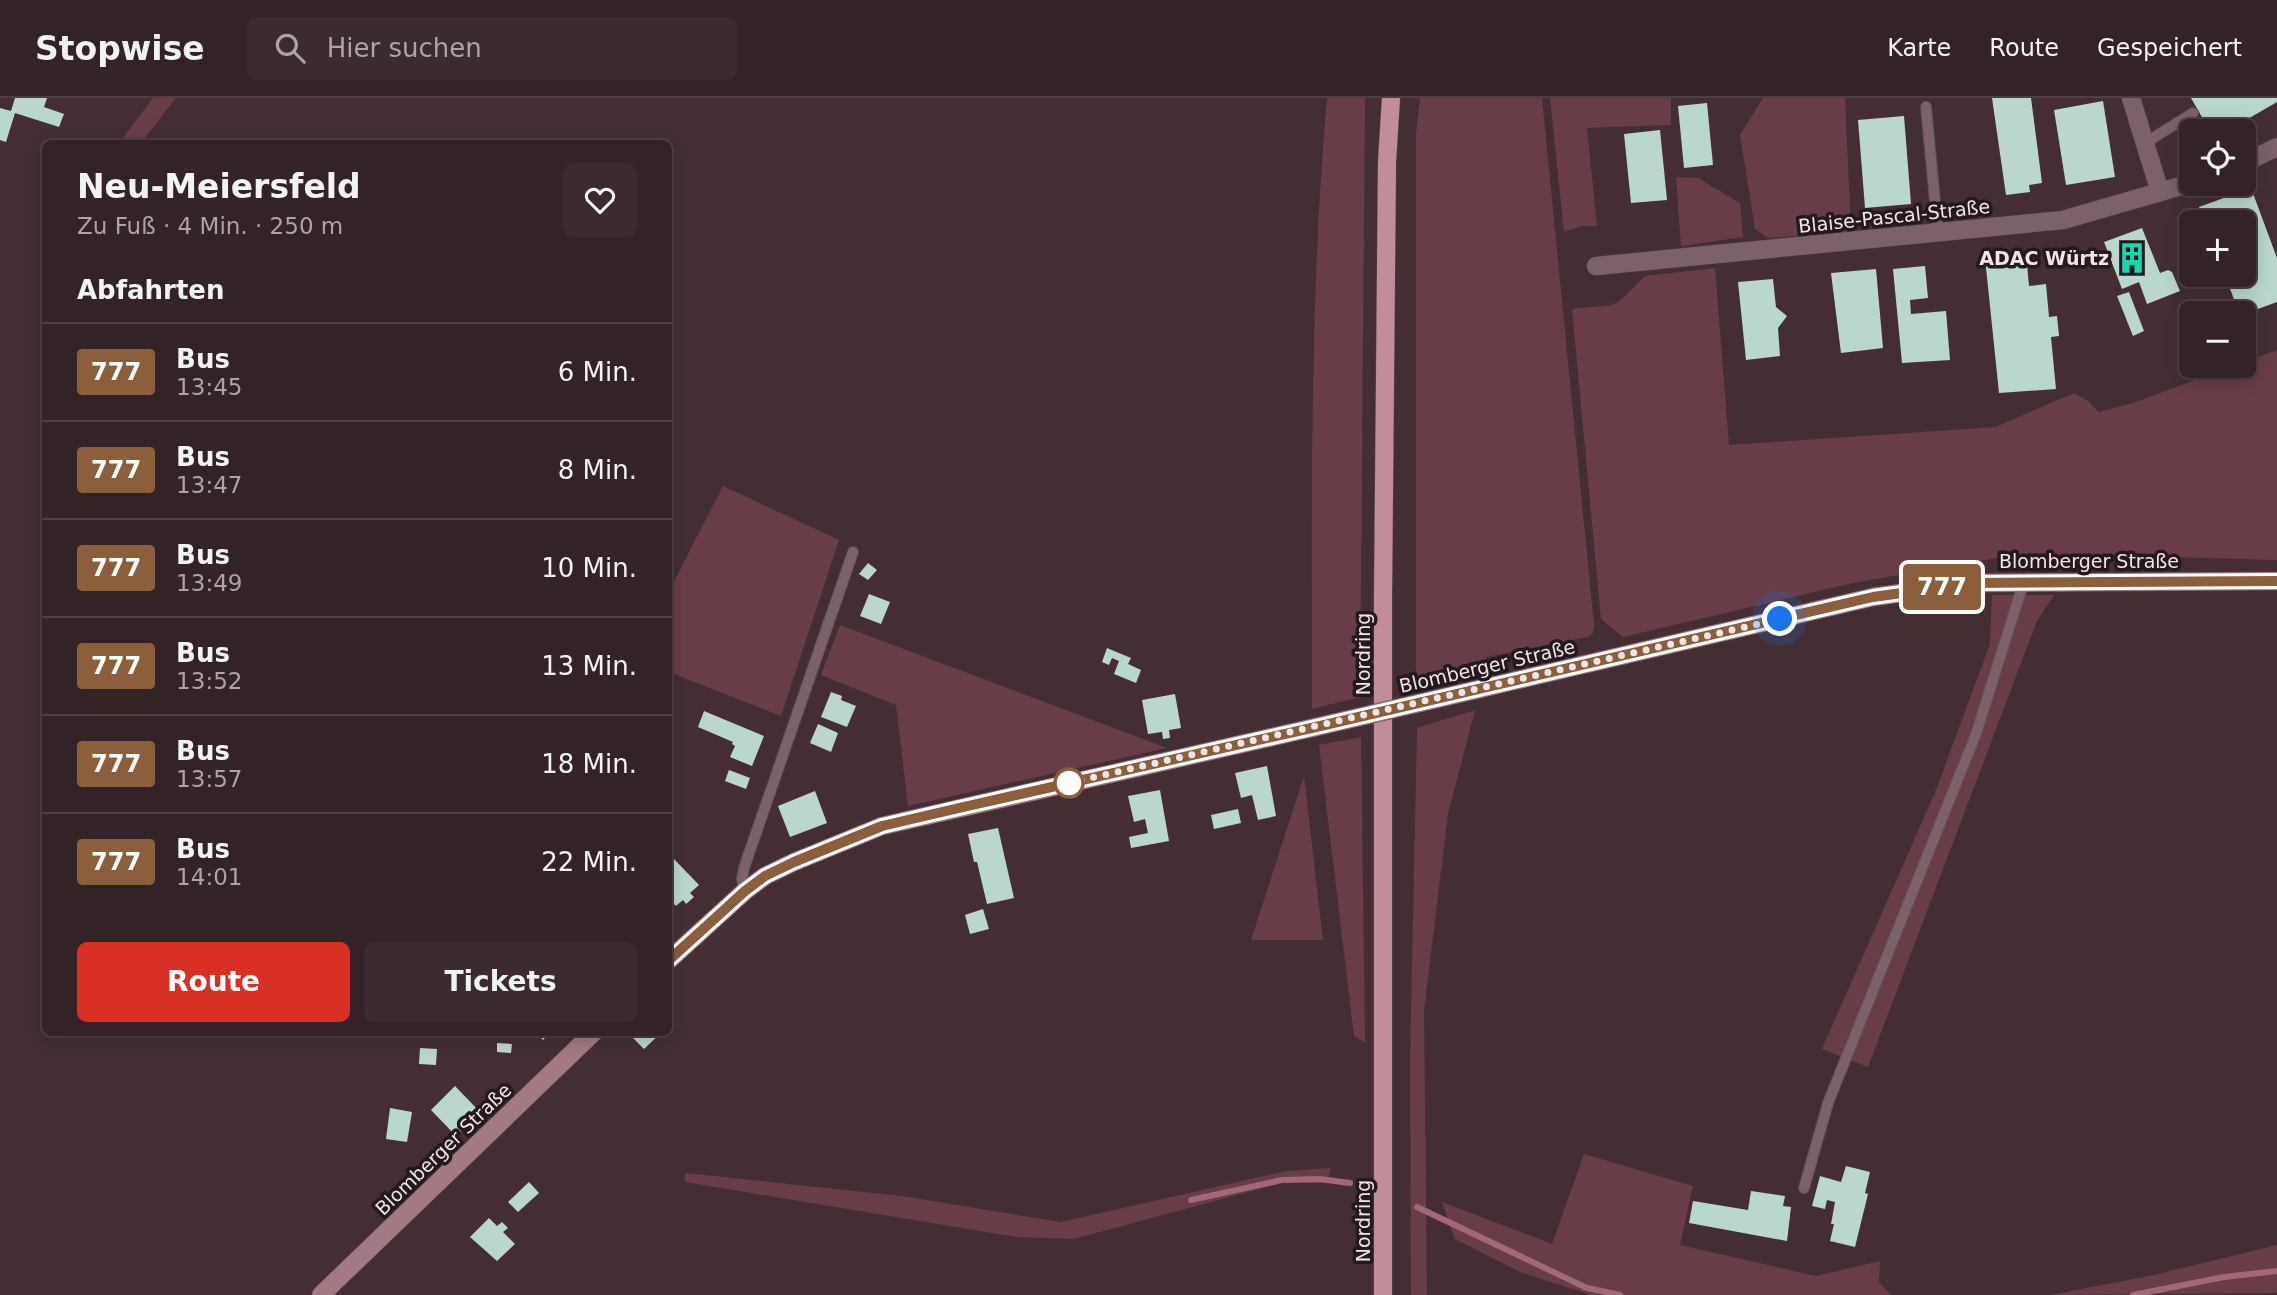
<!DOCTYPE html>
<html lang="de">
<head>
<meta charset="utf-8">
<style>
  :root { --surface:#332226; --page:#3b2a2e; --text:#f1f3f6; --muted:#a9a4a7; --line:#4e3f43; --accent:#d93025 }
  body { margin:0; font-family:"DejaVu Sans",sans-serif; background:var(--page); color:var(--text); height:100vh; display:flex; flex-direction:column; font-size:26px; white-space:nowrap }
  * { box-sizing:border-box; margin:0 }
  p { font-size:23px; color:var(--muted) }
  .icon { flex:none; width:38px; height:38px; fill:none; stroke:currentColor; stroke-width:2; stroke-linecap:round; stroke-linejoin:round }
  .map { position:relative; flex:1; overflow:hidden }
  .details { position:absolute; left:42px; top:42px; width:630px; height:896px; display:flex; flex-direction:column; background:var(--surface); border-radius:10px; box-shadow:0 4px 18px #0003,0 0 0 2px var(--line) }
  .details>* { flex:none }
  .badge { padding:0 14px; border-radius:5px; font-size:24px; line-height:46px }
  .buttons { position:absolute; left:2179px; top:21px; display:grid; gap:14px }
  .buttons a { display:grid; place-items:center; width:77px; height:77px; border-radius:10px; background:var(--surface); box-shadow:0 4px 18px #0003,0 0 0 2px var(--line); font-size:35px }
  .you { position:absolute; width:35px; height:35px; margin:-18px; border:5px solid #fff; border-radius:50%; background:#1a73e8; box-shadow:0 0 0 10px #1a73e833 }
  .map>.badge { position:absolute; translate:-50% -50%; box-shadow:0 0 0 4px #fff }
  h2 { padding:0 35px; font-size:26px; line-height:63px }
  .round { display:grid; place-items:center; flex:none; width:74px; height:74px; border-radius:10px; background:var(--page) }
  .summary { display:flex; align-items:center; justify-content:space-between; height:119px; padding:0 35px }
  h1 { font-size:33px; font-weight:800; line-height:52px }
  .primary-button { display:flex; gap:14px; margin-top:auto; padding:14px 35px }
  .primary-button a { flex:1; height:80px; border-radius:10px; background:var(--accent); color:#fff; font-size:28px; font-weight:800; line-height:80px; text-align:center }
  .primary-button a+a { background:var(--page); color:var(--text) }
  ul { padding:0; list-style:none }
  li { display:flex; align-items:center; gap:21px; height:98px; padding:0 35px; border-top:2px solid var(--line) }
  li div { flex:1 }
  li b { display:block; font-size:26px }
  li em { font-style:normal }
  li .badge { min-width:77px; font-weight:700; text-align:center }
  header { display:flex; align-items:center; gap:42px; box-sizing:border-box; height:98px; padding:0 35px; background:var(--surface); border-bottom:2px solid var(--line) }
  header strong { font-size:33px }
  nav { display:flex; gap:38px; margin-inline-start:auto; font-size:24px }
  .search { width:490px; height:63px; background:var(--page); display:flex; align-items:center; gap:18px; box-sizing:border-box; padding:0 24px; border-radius:10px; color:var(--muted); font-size:26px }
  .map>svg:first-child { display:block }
</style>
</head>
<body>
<header>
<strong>Stopwise</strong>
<div class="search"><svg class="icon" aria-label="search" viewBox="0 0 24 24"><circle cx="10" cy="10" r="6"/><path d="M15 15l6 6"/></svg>Hier suchen</div>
<nav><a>Karte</a><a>Route</a><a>Gespeichert</a></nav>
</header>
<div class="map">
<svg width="2277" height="1197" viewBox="0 0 2277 1197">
  <rect width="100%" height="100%" fill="#442e33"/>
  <g fill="#683d48">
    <path d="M153,0H176L141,45H119Z"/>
    <path d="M1327,0H1365L1360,599L1312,611C1312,407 1309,203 1327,0Z"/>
    <path d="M1420,0H1542L1594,527L1593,535L1588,539L1486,559L1487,571L1459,575L1416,586V36Z"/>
    <path d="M1550,0H1671V27L1587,30L1597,128H1582L1564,134Z"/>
    <path d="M1763,0H1845L1851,133L1768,140L1755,131L1740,37Z"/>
    <path d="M1676,79L1698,80L1740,105L1743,139L1681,148Z"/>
    <path d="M1715,170L1729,347L1995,329L2074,295L2088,303L2099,314L2133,305L2233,268H2244V264L2277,252V462L2026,455L1853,485L1623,539L1601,521L1572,211L1612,207L1620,203L1645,178Z"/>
    <path d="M723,388L839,442L781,618L669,574V493Z"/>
    <path d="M1992,497H2054L2037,523L1868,969L1822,951L1936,692L1990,546Z"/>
    <path d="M840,527L1167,650L908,708L896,607L821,577Z"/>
    <path d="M1475,612L1448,716L1424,912L1427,1197H1411L1410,964L1417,630Z"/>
    <path d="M1361,639L1365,945L1354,938L1319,647Z"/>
    <path d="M1304,678L1323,842H1251Z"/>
    <path d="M1584,1056L1693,1088L1680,1147L1816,1178L1880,1163L1879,1184L1891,1197H1591L1520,1174L1455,1141L1442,1104L1552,1146Z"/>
    <path d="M1330,1070L1328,1085H1281L1074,1141L1016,1139L685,1084V1075L902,1098L1061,1124L1286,1073Z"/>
    <path d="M2277,1147V1195L2050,1197L2154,1177Z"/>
  </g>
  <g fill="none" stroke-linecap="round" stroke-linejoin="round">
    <g stroke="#a26877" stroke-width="6">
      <path d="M1191,1102L1282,1082L1319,1081L1350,1085"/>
      <path d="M1417,1109L1587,1190L1620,1197"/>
      <path d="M2133,1197L2224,1179L2277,1173"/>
    </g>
  </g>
  <g fill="#bad7ce">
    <path d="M15,0H47L44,9L64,16L59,29L15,15L6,44L0,42V10L11,13Z"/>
    <path d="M1992,0H2031L2042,85L2029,87L2030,94L2006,97Z"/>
    <path d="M2191,0H2277V4L2227,33H2210Z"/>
    <path d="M2103,3L2115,79L2066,87L2054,12Z"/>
    <path d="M1707,5L1713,67L1684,70L1678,8Z"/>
    <path d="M1904,18L1911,106L1865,110L1858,22Z"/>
    <path d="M1660,32L1667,102L1631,105L1624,36Z"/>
    <path d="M2251,90L2277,160V204L2244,216L2239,215L2225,177H2244V124H2205L2199,109Z"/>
    <path d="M2142,130L2160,175L2168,172L2172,174L2180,193L2147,206L2139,184L2122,191L2104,144Z"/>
    <path d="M2026,156L2029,188L2046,186L2049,219L2057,218L2059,238L2051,239L2056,291L1999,295L1985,160Z"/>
    <path d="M1925,168L1928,200L1910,202L1911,216L1946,213L1950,262L1902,265L1893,171Z"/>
    <path d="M1876,171L1883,250L1841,255L1831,175Z"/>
    <path d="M1773,181L1776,209L1787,218L1778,230L1780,258L1746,262L1738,184Z"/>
    <path d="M2129,194L2144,233L2133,238L2117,198Z"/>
    <path d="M868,465L877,472L868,482L859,476Z"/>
    <path d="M869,496L890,504L881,526L860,518Z"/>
    <path d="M1107,550L1131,560L1128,566L1141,572L1136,585L1114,576L1119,563L1112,560L1109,567L1102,564Z"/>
    <path d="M831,594L842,598L841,602L856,608L847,629L821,619Z"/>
    <path d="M1175,596L1181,630L1169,632L1170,640L1163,641L1162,634L1148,636L1142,602Z"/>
    <path d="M704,613L764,638L752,668L730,659L735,648L732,646L733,644L698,629Z"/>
    <path d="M818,626L838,635L831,654L810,645Z"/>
    <path d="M1267,668L1276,718L1258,722L1252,697L1241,700L1235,675Z"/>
    <path d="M729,672L750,680L746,691L725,683Z"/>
    <path d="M1160,692L1169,743L1131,750L1129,739L1148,735L1145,721L1134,724L1128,698Z"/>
    <path d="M815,693L827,725L790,739L778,708Z"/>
    <path d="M1238,711L1241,725L1214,731L1211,717Z"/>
    <path d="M998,730L1014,800L987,806L977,764H974L968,736Z"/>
    <path d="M668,760L671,763L674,761L699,787L690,795L694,799L686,806L683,802L676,808L668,800Z"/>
    <path d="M983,811L989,831L970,836L965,817Z"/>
    <path d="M535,934H551L543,942Z"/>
    <path d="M627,934H662L644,951Z"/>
    <path d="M497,945L512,946L511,955L497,954Z"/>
    <path d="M420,950L437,951L436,967L419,966Z"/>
    <path d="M455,988L480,1014L456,1038L431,1012Z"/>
    <path d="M390,1010L412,1014L407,1044L386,1041Z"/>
    <path d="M1846,1068L1870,1074L1865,1095L1868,1096L1855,1149L1830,1143L1834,1126H1831L1835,1104L1827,1102L1825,1111L1812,1108L1820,1078L1841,1084Z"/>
    <path d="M529,1084L539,1095L518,1114L508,1104Z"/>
    <path d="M1751,1093L1785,1098L1783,1108L1791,1109L1787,1143L1689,1125L1693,1103L1748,1112Z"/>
    <path d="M489,1120L497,1128L502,1124L508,1130L503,1134L515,1146L497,1163L470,1139Z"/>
  </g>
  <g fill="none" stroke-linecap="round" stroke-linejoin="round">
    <defs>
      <g id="service">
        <path d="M1926,9L1938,135"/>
        <path d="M2145,45L2193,15"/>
        <path d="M745,793L742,781L744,770L853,454"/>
        <path d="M1804,1090L1828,1005L1976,636L2024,483"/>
      </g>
      <g id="minor">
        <path d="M2131,0L2160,94"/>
        <path d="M2244,65L2277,49"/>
        <path d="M1596,168L2063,122L2191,85"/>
      </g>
      <g id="secondary">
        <path d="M1475,592L1873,499L1973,485L2277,483"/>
        <path d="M668,863L745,793L765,778L794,764L882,728L1316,629"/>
        <path d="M321,1197L594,934"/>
      </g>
      <path id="primary" d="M1383,1197V500L1387,64L1391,0"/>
    </defs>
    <use href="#service" stroke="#604b50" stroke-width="12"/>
    <use href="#minor" stroke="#604b50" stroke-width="19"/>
    <use href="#secondary" stroke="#604b50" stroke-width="19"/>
    <use href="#primary" stroke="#604b50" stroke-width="19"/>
    <use href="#service" stroke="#7c6268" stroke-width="10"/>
    <use href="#minor" stroke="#7c6268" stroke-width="18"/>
    <use href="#secondary" stroke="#a37a84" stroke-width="18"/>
    <use href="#primary" stroke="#c18d99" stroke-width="18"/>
    <defs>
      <path id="secondary-bridge" d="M1316,629L1475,592"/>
    </defs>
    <use href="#secondary-bridge" stroke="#604b50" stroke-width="19" stroke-linecap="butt"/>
    <use href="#secondary-bridge" stroke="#a37a84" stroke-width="18"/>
  </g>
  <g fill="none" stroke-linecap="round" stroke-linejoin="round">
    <defs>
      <path id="line" d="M668,863L745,793L765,778L794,764L882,728L959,710L1316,629L1873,499L1973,485L2277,483"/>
    </defs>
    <use href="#line" stroke="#fff" stroke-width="16"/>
    <use href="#line" stroke="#8b5e3c" stroke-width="10"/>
    <path stroke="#f3e4e7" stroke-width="7" stroke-dasharray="0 12.6" d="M1069,685L1780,521"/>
  </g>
  <defs>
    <symbol id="building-bare" viewBox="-9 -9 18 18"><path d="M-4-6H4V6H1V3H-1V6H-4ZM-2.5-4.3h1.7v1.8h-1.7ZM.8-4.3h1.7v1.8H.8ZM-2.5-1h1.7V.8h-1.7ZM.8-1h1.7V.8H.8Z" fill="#1cd5b1" stroke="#24191c" stroke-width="2.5" paint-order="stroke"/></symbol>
  </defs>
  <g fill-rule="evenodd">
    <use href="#building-bare" x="2110" y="138" width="44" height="44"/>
  </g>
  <circle fill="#fff" stroke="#8b5e3c" stroke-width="3.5" cx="1069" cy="685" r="14"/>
  <g text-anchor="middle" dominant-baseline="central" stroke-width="7" stroke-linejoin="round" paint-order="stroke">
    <g font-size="19" fill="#f3e4e7" stroke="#24191c">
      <text transform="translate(1894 118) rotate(-6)">Blaise-Pascal-Straße</text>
      <text x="2089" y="463">Blomberger Straße</text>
      <text transform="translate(1363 556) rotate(-90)">Nordring</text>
      <text transform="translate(1487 568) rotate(-13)">Blomberger Straße</text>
      <text transform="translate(443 1051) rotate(-44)">Blomberger Straße</text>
      <text transform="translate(1363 1123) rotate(-90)">Nordring</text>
    </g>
    <g font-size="19" font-weight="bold" fill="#f3e4e7" stroke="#24191c" text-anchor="end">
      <text x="2109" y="160">ADAC Würtz</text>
    </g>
  </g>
</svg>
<div class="buttons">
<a><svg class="icon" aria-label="locate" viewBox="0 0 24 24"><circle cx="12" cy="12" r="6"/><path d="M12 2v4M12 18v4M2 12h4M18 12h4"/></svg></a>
<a>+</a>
<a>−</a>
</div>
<div class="you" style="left:1780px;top:521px"></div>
<b class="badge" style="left:1942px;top:489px;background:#8b5e3c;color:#fff">777</b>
<section class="details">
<div class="summary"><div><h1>Neu-Meiersfeld</h1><p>Zu Fuß · 4 Min. · 250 m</p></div><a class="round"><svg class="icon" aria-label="heart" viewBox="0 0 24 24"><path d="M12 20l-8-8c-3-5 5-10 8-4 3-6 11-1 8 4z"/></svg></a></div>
<h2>Abfahrten</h2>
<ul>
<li><span class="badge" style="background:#8b5e3c;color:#fff">777</span><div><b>Bus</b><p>13:45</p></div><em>6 Min.</em></li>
<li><span class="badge" style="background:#8b5e3c;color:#fff">777</span><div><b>Bus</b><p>13:47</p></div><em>8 Min.</em></li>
<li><span class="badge" style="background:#8b5e3c;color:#fff">777</span><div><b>Bus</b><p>13:49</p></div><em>10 Min.</em></li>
<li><span class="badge" style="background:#8b5e3c;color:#fff">777</span><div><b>Bus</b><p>13:52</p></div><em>13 Min.</em></li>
<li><span class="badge" style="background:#8b5e3c;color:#fff">777</span><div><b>Bus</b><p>13:57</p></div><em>18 Min.</em></li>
<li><span class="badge" style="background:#8b5e3c;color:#fff">777</span><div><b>Bus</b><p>14:01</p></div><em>22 Min.</em></li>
</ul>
<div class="primary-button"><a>Route</a><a>Tickets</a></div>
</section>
</div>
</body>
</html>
